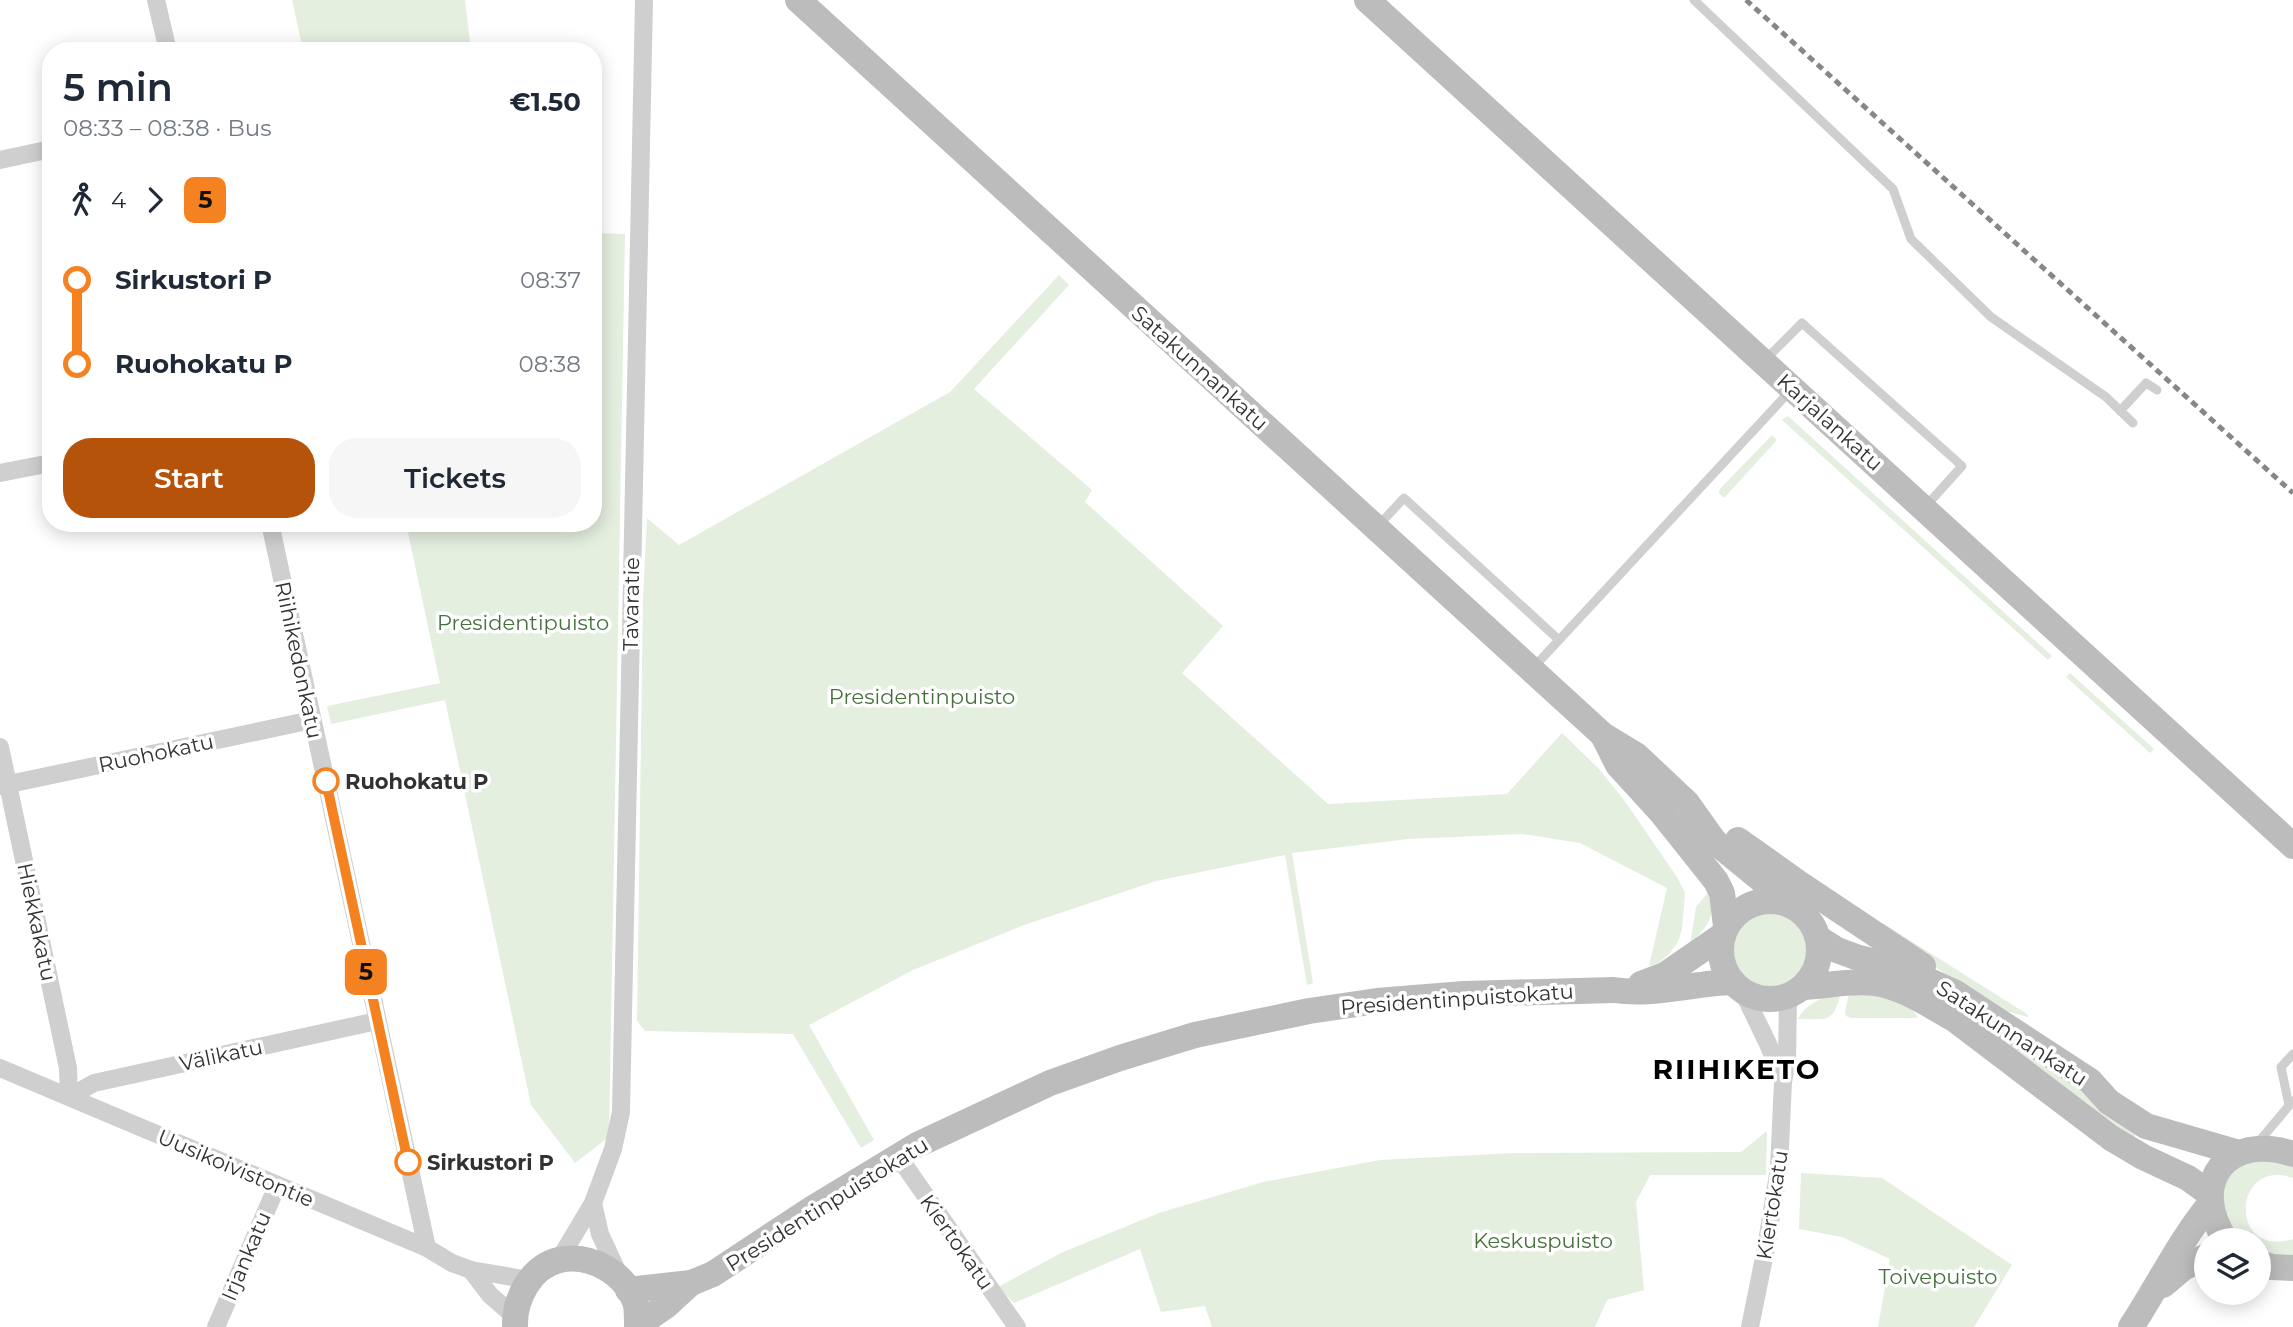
<!DOCTYPE html>
<html lang="en">
<head>
<meta charset="utf-8">
<style>
  :root { --surface:#fff; --page:#f6f6f7; --text:#1f2937; --muted:#747a83; --accent:#b45309 }
  body { margin:0; font-family:Montserrat,sans-serif; background:var(--page); color:var(--text); height:100vh; display:flex; flex-direction:column; font-size:26px; white-space:nowrap }
  * { box-sizing:border-box; margin:0 }
  p { font-size:23px; color:var(--muted) }
  .icon { flex:none; width:38px; height:38px; fill:none; stroke:currentColor; stroke-width:2; stroke-linecap:round; stroke-linejoin:round }
  .map { position:relative; flex:1; overflow:hidden }
  .side { position:absolute; left:42px; top:42px; width:560px; height:490px; display:flex; flex-direction:column; background:var(--surface); border-radius:28px; box-shadow:0 4px 18px #0003 }
  .side>* { flex:none }
  .badge { padding:0 14px; border-radius:10px; font-size:24px; line-height:46px }
  .buttons { position:absolute; left:2194px; top:1228px; display:grid; gap:14px }
  .buttons a { display:grid; place-items:center; width:77px; height:77px; border-radius:50%; background:var(--surface); box-shadow:0 4px 18px #0003; font-size:35px }
  .map>.badge { position:absolute; translate:-50% -50%; box-shadow:0 0 0 4px #fff }
  .legs { display:flex; align-items:center; gap:10px; height:77px; padding:0 21px; font-size:23px }
  .legs p { margin-inline-start:auto }
  .head { display:flex; align-items:center; justify-content:space-between; height:119px; padding:0 21px }
  h1 { font-size:38px; font-weight:600; line-height:52px }
  .primary-button { display:flex; gap:14px; margin-top:auto; padding:14px 21px }
  .primary-button a { flex:1; height:80px; border-radius:28px; background:var(--accent); color:#fff; font-size:28px; font-weight:600; line-height:80px; text-align:center }
  .primary-button a+a { background:var(--page); color:var(--text) }
  ul { padding:0 21px; list-style:none }
  li { display:flex; align-items:center; gap:24px; height:84px; font-size:26px }
  li i { display:grid; place-items:center; width:10px; height:100%; margin:0 9px; background:currentColor }
  li i::after { content:''; width:18px; height:18px; margin:-9px; border:5px solid; border-radius:50%; background:var(--surface) }
  li p { margin-inline-start:auto }
  li:first-child i { background:linear-gradient(#0000 50%,currentColor 0) }
  li:last-child i { background:linear-gradient(currentColor 50%,#0000 0) }
  .map>svg:first-child { display:block }
</style>
</head>
<body>
<div class="map">
<svg width="2293" height="1327" viewBox="0 0 2293 1327">
  <rect width="100%" height="100%" fill="#fff"/>
  <g fill="#e4efe0">
    <path d="M292,0H465L471,51H303Z"/>
    <path d="M593,233L625,234L609,1137L575,1163L531,1105L445,700L331,724L327,706L440,683L406,523H593Z"/>
    <path d="M1059,275L1069,285L974,389L1092,490L1085,502L1223,626L1182,673L1328,804L1507,794L1562,733L1599,769L1624,800L1677,877L1685,893L1682,929L1678,942L1669,954L1657,964L1649,966L1667,888L1580,843L1522,834L1408,839L1292,853L1313,983L1307,985L1285,855L1156,881L1024,925L913,970L809,1025L874,1140L861,1148L793,1034L645,1031L637,1021L643,598L647,518L679,545L950,392Z"/>
    <path d="M1788,416L2052,656L2048,660L1782,420Z"/>
    <path d="M1772,435L1777,440L1724,498L1719,493V490Z"/>
    <path d="M2070,673L2154,749L2150,753L2066,677Z"/>
    <path d="M1711,889C1715,919 1709,924 1690,945L1696,907Z"/>
    <circle cx="1769" cy="951" r="39"/>
    <path d="M1884,924L2027,1014L2028,1017L1995,1008L1878,928Z"/>
    <path d="M1850,989C1869,994 1911,999 1918,1018H1851L1846,1016L1845,1011Z"/>
    <path d="M1931,990L2136,1128L2134,1145Z"/>
    <path d="M1841,992C1833,1024 1828,1019 1798,1019C1807,1002 1823,998 1841,992Z"/>
    <path d="M1767,1131L1766,1175H1650L1636,1202L1644,1290L1607,1300L1595,1327H1212L1205,1306L1161,1312L1140,1249L1014,1303L998,1287L1063,1252L1159,1213L1263,1182L1380,1160L1514,1153L1741,1152Z"/>
    <path d="M2272,1161L2293,1166V1178C2233,1156 2227,1259 2293,1239V1258L2259,1252V1241H2242L2230,1228L2221,1191C2234,1165 2244,1162 2272,1161Z"/>
    <path d="M1801,1173L1882,1178L2012,1265L1974,1327H1878L1890,1259L1842,1237L1799,1229Z"/>
  </g>
  <g fill="none" stroke-linecap="round" stroke-linejoin="round">
    <g stroke="#cfcfcf" stroke-width="9">
      <path d="M1694,0L1893,189L1911,239L1991,317L2106,397L2133,423"/>
      <path d="M1765,360L1802,323L1962,466L1926,506"/>
      <path d="M2120,411L2146,383L2157,390"/>
      <path d="M1377,527L1404,498L1559,640"/>
      <path d="M1533,668L1790,391"/>
      <path d="M2289,1105L2281,1067L2293,1054"/>
      <path d="M2256,1145L2293,1101"/>
    </g>
    <g stroke="#cfcfcf" stroke-width="18">
      <path d="M156,0L168,51"/>
      <path d="M0,160L51,149"/>
      <path d="M0,473L51,463"/>
      <path d="M270,523L427,1248"/>
      <path d="M0,747L68,1068L69,1097L94,1083L377,1021"/>
      <path d="M0,786L312,720"/>
      <path d="M1743,992L1769,1046L1783,1081"/>
      <path d="M0,1068L427,1248L452,1263L471,1270L529,1280"/>
      <path d="M898,1156L1017,1327"/>
      <path d="M593,1203L600,1234L619,1275"/>
      <path d="M559,1260L593,1203L613,1149L621,1112L644,0"/>
      <path d="M471,1270L490,1295L514,1316"/>
      <path d="M216,1327L277,1186"/>
      <path d="M1750,1327L1766,1248L1779,1168L1783,1082L1787,1062L1788,996"/>
    </g>
    <g stroke="#bcbcbc" stroke-width="26">
      <path d="M798,0L1603,735L1636,755L1687,803L1714,841L1796,908"/>
      <path d="M1367,0L2293,846"/>
      <path d="M1604,737L1618,765L1661,812L1716,881L1722,893L1726,926"/>
      <path d="M1738,840L1800,884L1923,966"/>
      <circle cx="1770" cy="950" r="49"/>
      <path d="M1818,938L1837,950L1856,957L1905,970L1954,992L2090,1081L2109,1102L2146,1126L2239,1153"/>
      <path d="M1641,984L1665,975L1723,935"/>
      <path d="M1803,987C1825,986 1853,980 1874,983C1903,987 1929,1005 1954,1019L2111,1138L2143,1157L2188,1178L2210,1194"/>
      <path d="M2226,1241C2187,1182 2228,1132 2293,1154"/>
      <path d="M2259,1263L2272,1267L2293,1268"/>
      <path d="M2163,1285L2183,1268L2207,1256"/>
      <path d="M628,1290L691,1283L713,1274L813,1208L917,1145L1050,1083L1120,1058L1195,1035L1309,1011L1377,1001L1464,994L1614,990C1654,996 1693,983 1733,982"/>
      <path d="M637,1326L667,1305L691,1283"/>
      <path d="M515,1327C514,1300 530,1267 559,1260C591,1253 627,1274 636,1305C637,1312 637,1320 637,1327"/>
      <path d="M2131,1327C2158,1286 2179,1242 2210,1204"/>
    </g>
    <path stroke="#878787" stroke-width="5" stroke-dasharray="7 5" stroke-linecap="butt" d="M1746,0L2293,493"/>
  </g>
  <g fill="none" stroke-linecap="round" stroke-linejoin="round">
    <defs>
      <path id="line-1" d="M326,781L408,1162"/>
    </defs>
    <use href="#line-1" stroke="#fff" stroke-width="16"/>
    <use href="#line-1" stroke="#f58220" stroke-width="10"/>
  </g>
  <g fill="#fff" stroke="#f58220" stroke-width="3.5">
    <circle cx="326" cy="781" r="12"/>
    <circle cx="408" cy="1162" r="12"/>
  </g>
  <g text-anchor="middle" dominant-baseline="central" stroke-width="7" stroke-linejoin="round" paint-order="stroke">
    <g font-size="21" fill="#323232" stroke="#fff">
      <text transform="translate(1200 368) rotate(42)">Satakunnankatu</text>
      <text transform="translate(1830 422) rotate(42)">Karjalankatu</text>
      <text transform="translate(631 604) rotate(-89)">Tavaratie</text>
      <text transform="translate(299 660) rotate(78)">Riihikedonkatu</text>
      <text transform="translate(156 753) rotate(-12)">Ruohokatu</text>
      <text transform="translate(37 922) rotate(78)">Hiekkakatu</text>
      <text transform="translate(1457 999) rotate(-4)">Presidentinpuistokatu</text>
      <text transform="translate(2012 1033) rotate(33)">Satakunnankatu</text>
      <text transform="translate(221 1055) rotate(-12)">Välikatu</text>
      <text transform="translate(236 1168) rotate(23)">Uusikoivistontie</text>
      <text transform="translate(827 1204) rotate(-32)">Presidentinpuistokatu</text>
      <text transform="translate(1772 1205) rotate(-81)">Kiertokatu</text>
      <text transform="translate(957 1242) rotate(55)">Kiertokatu</text>
      <text transform="translate(246 1256) rotate(-67)">Irjankatu</text>
    </g>
    <g font-size="21" fill="#46713c" stroke="#fff">
      <text x="523" y="622">Presidentipuisto</text>
      <text x="922" y="696">Presidentinpuisto</text>
      <text x="1543" y="1240">Keskuspuisto</text>
      <text x="1938" y="1276">Toivepuisto</text>
    </g>
    <g font-size="21" font-weight="bold" fill="#323232" stroke="#fff" text-anchor="start">
      <text x="345" y="781">Ruohokatu P</text>
      <text x="427" y="1162">Sirkustori P</text>
    </g>
    <g font-size="28" font-weight="bold" letter-spacing="2" fill="#000" stroke="#fff">
      <text x="1737" y="1069">RIIHIKETO</text>
    </g>
  </g>
</svg>
<div class="buttons">
<a><svg class="icon" aria-label="layers" viewBox="0 0 24 24"><path d="M12 4l9 5-9 5-9-5zM3 14l9 5 9-5"/></svg></a>
</div>
<b class="badge" style="left:366px;top:972px;background:#f58220;color:#111">5</b>
<section class="side">
<div class="head"><div><h1>5 min</h1><p>08:33 – 08:38 · Bus</p></div><b>€1.50</b></div>
<div class="legs"><svg class="icon" aria-label="walk" viewBox="0 0 24 24"><circle cx="13" cy="4" r="2"/><path d="M13 8l-2 6 4 7M11 14l-3 7M7 12l3-4h3l4 4"/></svg>4<svg class="icon" aria-label="forward" viewBox="0 0 24 24"><path d="M9 5l7 7-7 7"/></svg><b class="badge" style="background:#f58220;color:#111">5</b></div>
<ul>
<li><i style="color:#f58220"></i><b>Sirkustori P</b><p>08:37</p></li>
<li><i style="color:#f58220"></i><b>Ruohokatu P</b><p>08:38</p></li>
</ul>
<div class="primary-button"><a>Start</a><a>Tickets</a></div>
</section>
</div>
</body>
</html>
